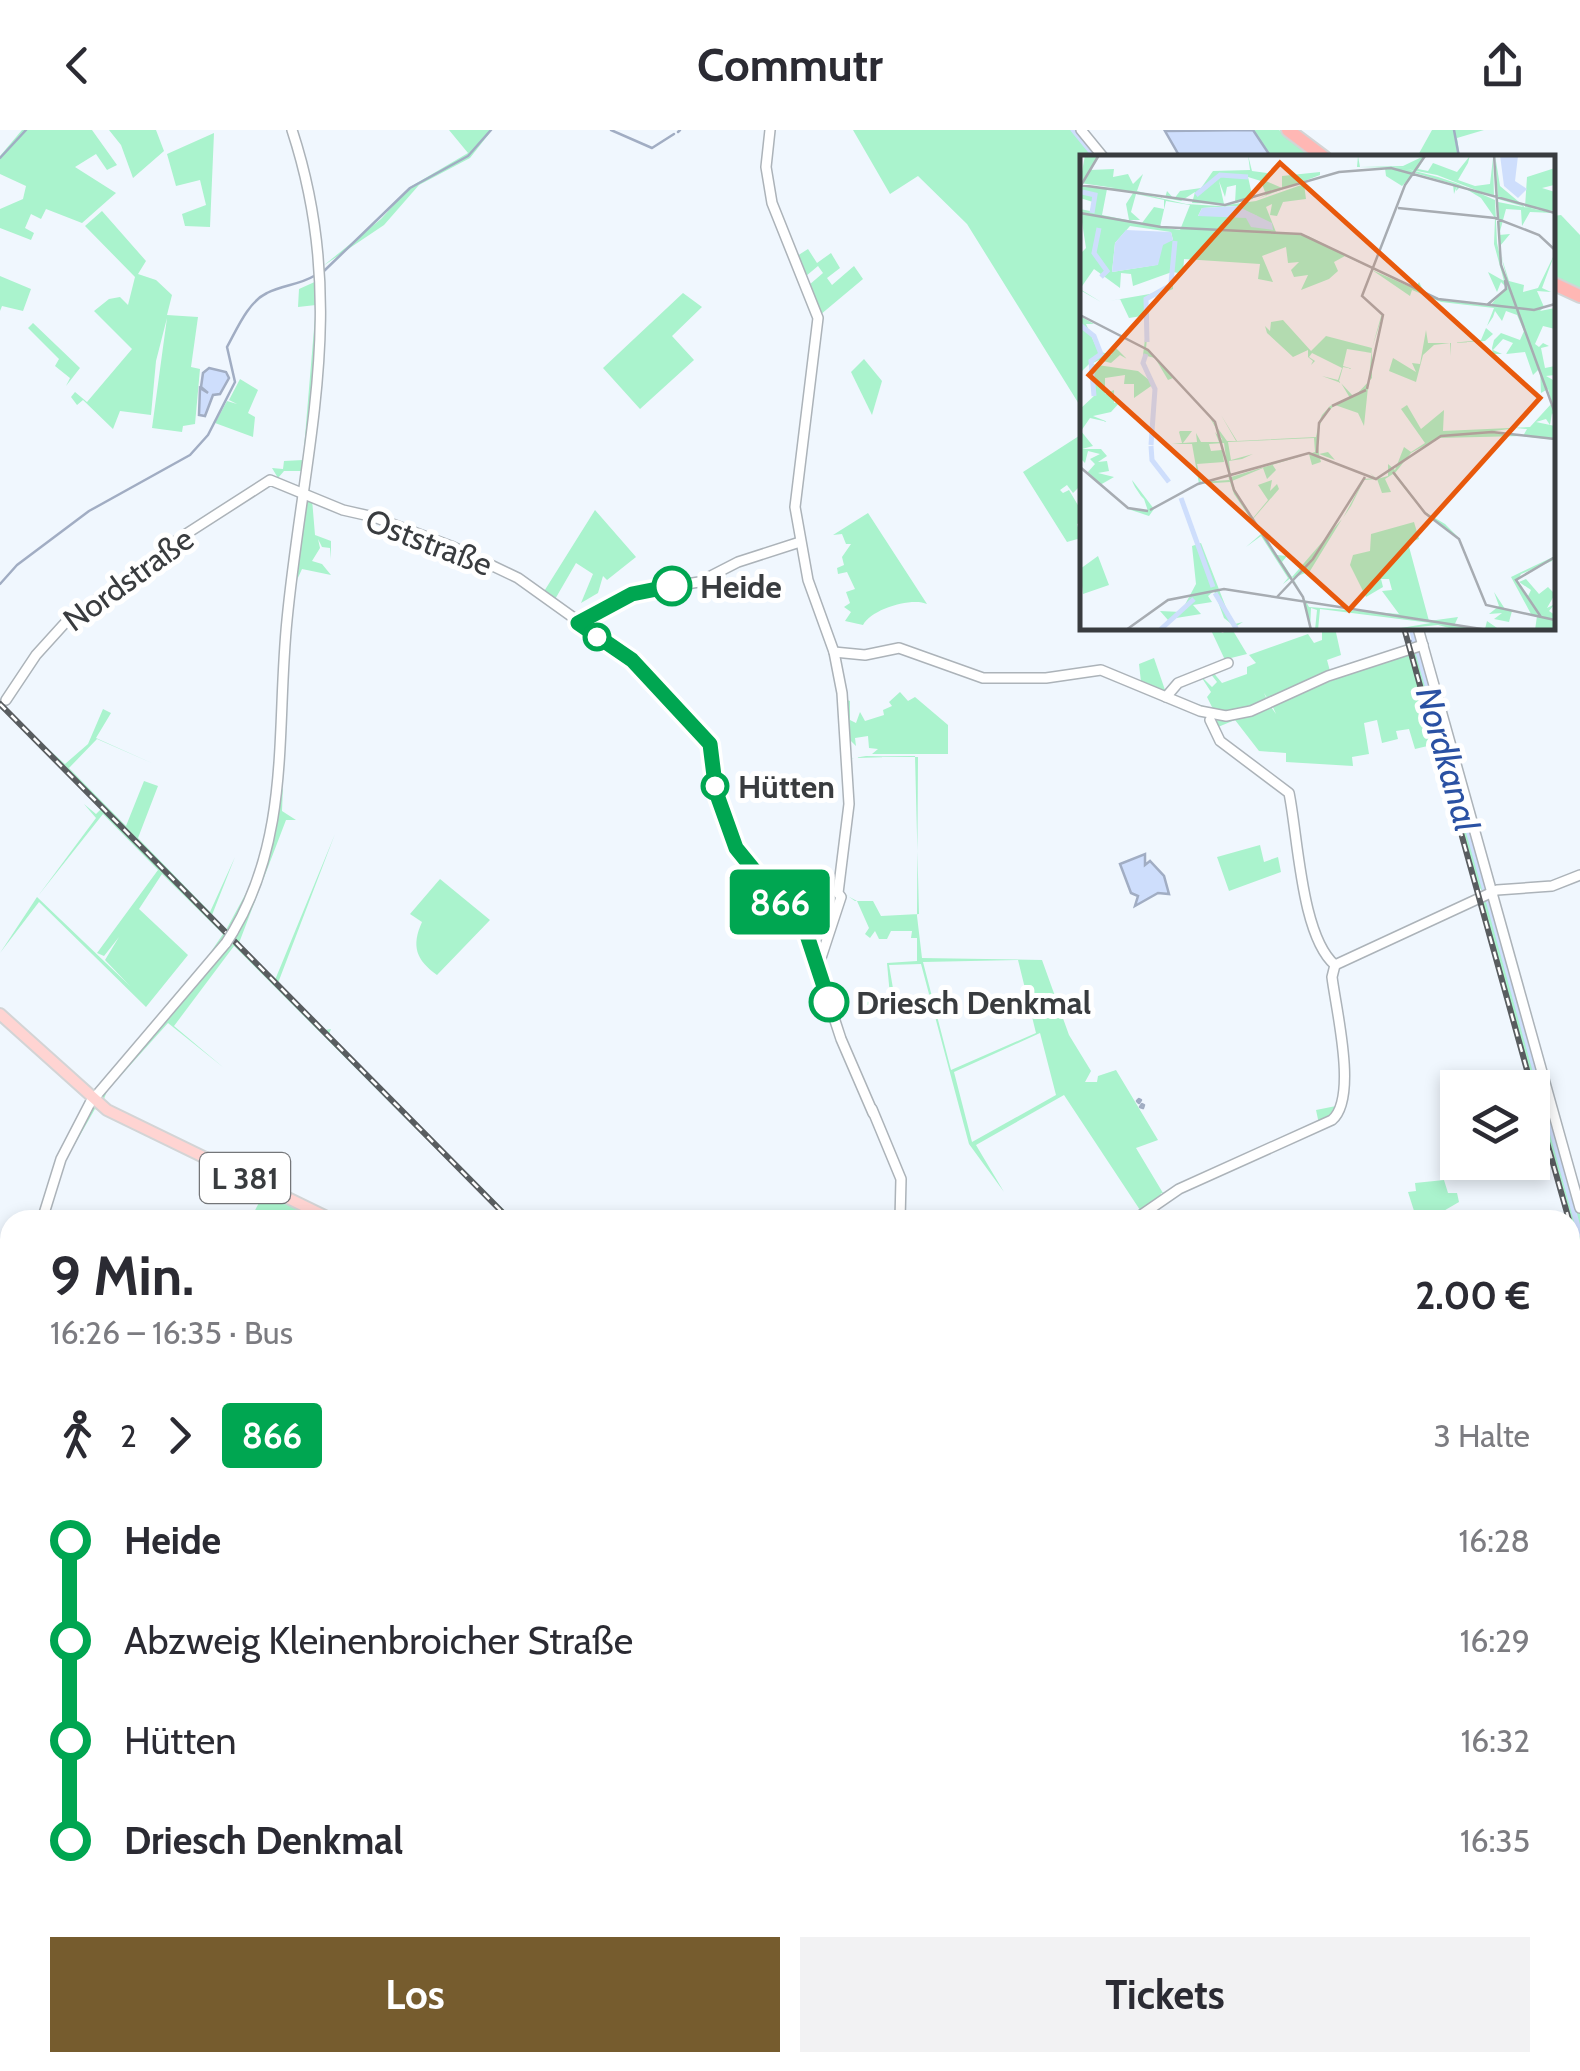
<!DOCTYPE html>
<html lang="de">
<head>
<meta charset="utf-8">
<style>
  :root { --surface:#fff; --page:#f2f2f3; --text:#2b2b33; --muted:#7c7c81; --accent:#765c2e }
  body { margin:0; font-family:Cabin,sans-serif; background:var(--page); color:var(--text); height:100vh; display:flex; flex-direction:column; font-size:38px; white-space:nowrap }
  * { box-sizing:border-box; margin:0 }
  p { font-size:32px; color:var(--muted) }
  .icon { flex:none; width:55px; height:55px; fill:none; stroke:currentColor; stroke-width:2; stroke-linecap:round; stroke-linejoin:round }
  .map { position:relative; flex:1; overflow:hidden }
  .side { position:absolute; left:0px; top:1080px; width:1580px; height:862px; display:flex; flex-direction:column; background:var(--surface); border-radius:30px 30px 0 0; box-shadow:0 5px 15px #0003 }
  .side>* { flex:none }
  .badge { padding:0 20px; border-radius:8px; font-size:35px; line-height:65px }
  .controls { position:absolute; left:1440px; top:940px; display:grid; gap:20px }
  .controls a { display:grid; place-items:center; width:110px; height:110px; border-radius:0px; background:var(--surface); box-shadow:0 5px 15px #0003; font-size:50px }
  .map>.badge { position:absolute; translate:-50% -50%; box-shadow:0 0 0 5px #fff }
  .legs { display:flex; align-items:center; gap:15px; height:110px; padding:0 50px; font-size:32px }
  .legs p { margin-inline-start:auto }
  .head { display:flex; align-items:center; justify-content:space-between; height:170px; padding:0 50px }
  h1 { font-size:55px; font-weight:700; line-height:75px }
  .button { display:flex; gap:20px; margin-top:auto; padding:20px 50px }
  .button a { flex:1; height:115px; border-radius:0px; background:var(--accent); color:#fff; font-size:40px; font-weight:700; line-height:115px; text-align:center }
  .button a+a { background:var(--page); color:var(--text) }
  ul { padding:0 50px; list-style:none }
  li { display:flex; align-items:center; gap:35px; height:100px; font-size:38px }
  li i { display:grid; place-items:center; width:15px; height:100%; margin:0 12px; background:currentColor }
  li i::after { content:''; width:25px; height:25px; margin:-12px; border:8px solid; border-radius:50%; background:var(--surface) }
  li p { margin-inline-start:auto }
  li:first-child i { background:linear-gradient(#0000 50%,currentColor 0) }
  li:last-child i { background:linear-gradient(currentColor 50%,#0000 0) }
  header { display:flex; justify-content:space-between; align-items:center; height:130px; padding:0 50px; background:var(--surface); font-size:45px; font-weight:700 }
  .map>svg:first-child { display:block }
</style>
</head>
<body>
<header><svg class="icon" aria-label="back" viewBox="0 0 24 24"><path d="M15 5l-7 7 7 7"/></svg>Commutr<svg class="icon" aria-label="share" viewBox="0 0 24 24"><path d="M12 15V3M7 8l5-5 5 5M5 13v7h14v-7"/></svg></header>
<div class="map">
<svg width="1580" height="1941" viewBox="0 0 1580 1941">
  <rect width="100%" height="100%" fill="#f0f7fe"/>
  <g fill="#aaf3cd" fill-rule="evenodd">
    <path d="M22,0H92L117,35L107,40L96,24L75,37L116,63L82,93L46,79L41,89L31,84L25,98L34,103L31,110L0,98V79L23,69L26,56L0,44V26Z"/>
    <path d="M109,0H156L164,21L133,48L121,15Z"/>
    <path d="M449,0H492L470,28L419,55L384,95L323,136L381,89L410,57L468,23Z"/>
    <path d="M853,0H1080L1102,27L1082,28V279L967,94L918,46L890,64Z"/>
    <path d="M1253,0H1279L1315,27H1271Z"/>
    <path d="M1432,0H1484L1457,8L1460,27H1417Z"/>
    <path d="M214,3L210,97L185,96L182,84L206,75L200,50L176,56L167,24Z"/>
    <path d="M102,81L146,131L138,144L156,150L172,165L167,185L198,187L191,237L200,239L195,294L183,296L182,302L152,298L167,188L156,231L151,285L120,281L113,299L83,270L77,275L71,267L75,262L87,272L132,219L94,181L109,169L120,167L128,175L135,147L85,96Z"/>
    <path d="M1561,85L1580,105V160L1553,146V86Z"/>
    <path d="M808,119L817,133L831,123L840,138L827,148L832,155L854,136L863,149L820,185L809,155L823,143L818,136L806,146L797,126Z"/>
    <path d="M0,146L31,159L23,181L2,176L0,181Z"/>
    <path d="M319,150L316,259L300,357L301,341H284L278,348L272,338L283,339L284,331L303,330L316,175L298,177L299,159Z"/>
    <path d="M683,163L702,177L672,206L694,230L640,279L603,238Z"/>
    <path d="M33,193L80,238L66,256L70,248L55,236L59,229L28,198Z"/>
    <path d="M864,229L882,251L872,285L851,242Z"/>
    <path d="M240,249L258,260L248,283L255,287L253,307L215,293L227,271L237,274L229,270Z"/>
    <path d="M1082,304V360L1079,357L1073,363L1067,355L1060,360L1063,363L1069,360L1082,382V392L1077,394L1081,408L1067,412L1023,342Z"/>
    <path d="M306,368L312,369L315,405L331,411V429L330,418L322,417L318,409L320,418L312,431L322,434L331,445L302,439L297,450Z"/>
    <path d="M595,380L636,427L607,450L603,446L598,463L581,473L593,444L576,433L554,471L543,463Z"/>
    <path d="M868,383L927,474C912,467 871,479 863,495L845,491L851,482L844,477L850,473L846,462L855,459L847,442L838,444L837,438L844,435L842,427L851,414H846L842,404L833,405Z"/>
    <path d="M1210,498H1219L1222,503L1232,499L1247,524L1227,529L1225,531L1164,562L1141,552L1139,534L1154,528L1165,560L1225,530Z"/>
    <path d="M1335,498L1341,525L1327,530L1330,541L1269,571L1264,563L1268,572C1232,588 1207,581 1173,566L1213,579L1207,567L1211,562L1200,545L1212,557L1217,552L1210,543L1212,541L1222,553L1247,544V537L1256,533L1249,525L1308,504L1314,513L1322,510V502Z"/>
    <path d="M1412,521H1423L1489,756L1483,762L1476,753Z"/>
    <path d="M1410,522L1436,614L1415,619L1409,599L1396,601L1398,609L1382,613L1377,590L1364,593L1369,624L1352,627L1353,636L1286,632V623L1259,621L1235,590L1218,597L1214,591L1269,574L1276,584L1271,573Z"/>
    <path d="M900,562L908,571L915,567L948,595V624H872L878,619L869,618L868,606L855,608L856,616L850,610V621L845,569L850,571V590L856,593L860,582L865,591L884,585L883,580L892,576L889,572Z"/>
    <path d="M103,579L111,583L96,608L154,634L97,609L69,638L126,696L144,651L158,656L138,708L210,782L235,727L212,785L226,800L253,750L265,739L283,656L282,681L296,690H286L239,813L275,850L335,704L278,853L325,900L331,899L329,904L514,1090H511L25,598L65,634L88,614Z"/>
    <path d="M866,626L918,627L917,786L922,828L1042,830L1069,905L1091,941L1085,952H1097L1098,946L1116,940L1158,1010L1136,1018L1163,1063L1319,994L1316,980L1341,975C1331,1000 1199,1047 1168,1065L1161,1063L1160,1069L1130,1090L1140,1080L1064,965L976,1015L1004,1062L969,1014L921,834L889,835L896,876L865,878L864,873L890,866L887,833L917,831V808H911L912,801H891L887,809H879L875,801L870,808L865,804L869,798L857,771L840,762L849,690L848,629ZM915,626L919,784L881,786L873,771H855L842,762L852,689L850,628ZM1018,830L1036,903L951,940L923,832ZM1040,903L1056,965L972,1012L954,942Z"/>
    <path d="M84,674L96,684L101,679L227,807L90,966L195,845L223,804L162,744L139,779L188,825L146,877L39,772L0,823L37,767L130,856L105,830L119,807L104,826L97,823L158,740L103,684L38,766L96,688Z"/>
    <path d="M1260,715L1264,732L1278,727L1281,742L1229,761L1217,727Z"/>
    <path d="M440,749L490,790L437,845C416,830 411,816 422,792L410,784Z"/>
    <path d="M1486,769L1490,770L1580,1084V1119L1482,772Z"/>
    <path d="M231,810L507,1090L234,816L174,896L224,938L168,893L107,961L104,969L109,976L102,972L100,966Z"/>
    <path d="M93,976H97L308,1080L303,1090H250L265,1061L95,979L60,1040Z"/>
    <path d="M1444,1050L1448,1063H1457L1459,1072L1428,1090H1412L1415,1084L1408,1062L1416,1061L1415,1053Z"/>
    <path d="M275,1932L493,1933L488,1941H268Z"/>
    <path d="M128,1933H263L254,1941H124Z"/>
  </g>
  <g fill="#cedefc" stroke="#a1adc3" stroke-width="2.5">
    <path d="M1253,0L1271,27H1180L1165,1Z"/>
    <path d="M209,238L226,242L229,248L220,264L213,265L205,286L199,285L200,258L208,263L201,257L203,243Z"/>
    <path d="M1145,724V735L1150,731L1164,746L1169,764L1158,763L1135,776L1138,766L1131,763L1120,734Z"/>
  </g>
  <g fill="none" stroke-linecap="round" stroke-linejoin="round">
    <g stroke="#a1adc3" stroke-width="2.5">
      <path d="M611,0L652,18L674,4"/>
      <path d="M1454,0L1459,27"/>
      <path d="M678,2L680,0"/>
      <path d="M0,28L26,0"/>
      <path d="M324,141L410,58L468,26L491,0"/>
      <path d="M0,454L17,435L89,381L190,325L208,305L235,252L227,217C237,199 248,172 267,163C282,155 299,155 314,146"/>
      <path d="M1411,511H1414"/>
      <path d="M1139,969L1141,970L1139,973L1137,971Z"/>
      <path d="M1142,974L1144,975L1143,978L1140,977Z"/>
    </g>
    <g stroke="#cedefc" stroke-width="5">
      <path d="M1073,0L1096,28"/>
      <path d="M1411,498L1485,761"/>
      <path d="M1488,770L1580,1104"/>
    </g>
    <path stroke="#cbd2d8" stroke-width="9" stroke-dasharray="9 4.5" stroke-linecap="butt" d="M0,579L6,570"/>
    <defs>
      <g id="secondary">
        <path d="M770,0L766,37L772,73L818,188L795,377L808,450L834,522L842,563L849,674L838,763L841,767L819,834"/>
        <path d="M1081,0L1104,28"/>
        <path d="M578,493L642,461L699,452L738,432L800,412"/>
        <path d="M1418,498L1580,1078"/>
        <path d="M834,522L865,525L899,518L983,548H1046L1101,540L1200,581L1226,586L1251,581L1328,546L1423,515"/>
        <path d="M1166,567L1178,553L1228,533"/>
        <path d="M6,570L36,525L65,493L183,406L270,350L343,380L374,387L451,416L518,448L627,526L667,565L712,617L716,662L736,718L775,767L803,793L841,909L873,983"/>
        <path d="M233,802C291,704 276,599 287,490C304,315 350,176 292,0"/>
        <path d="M1335,835L1497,760L1552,756L1580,745"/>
        <path d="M872,979L901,1049L900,1090"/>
        <path d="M42,1090L61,1029L90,973L226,813"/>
        <path d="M1134,1090L1179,1059L1332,990C1358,968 1336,880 1332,847L1335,835C1301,806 1298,706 1289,663L1220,611L1210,590"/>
        <path d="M0,1251L10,1212"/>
        <path d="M1570,1465L1580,1474"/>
        <path d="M0,1603H10"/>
        <path d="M680,1932L682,1941"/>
        <path d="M121,1941L125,1932"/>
      </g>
      <g id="primary">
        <path d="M0,884L107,980L333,1090"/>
        <path d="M1306,1932L1312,1941"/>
      </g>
      <g id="highway">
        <path d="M1288,0L1325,28"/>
        <path d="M1552,153L1580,166"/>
      </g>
    </defs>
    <use href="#secondary" stroke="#acb3b9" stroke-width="12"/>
    <use href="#primary" stroke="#d3d4d5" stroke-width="14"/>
    <use href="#highway" stroke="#d3d4d5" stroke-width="16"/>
    <use href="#secondary" stroke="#fff" stroke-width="9"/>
    <use href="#primary" stroke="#ffd4d2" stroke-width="10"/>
    <use href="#highway" stroke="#ffb7b4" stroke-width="12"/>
    <defs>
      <g id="rail">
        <path d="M1404,498L1532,958"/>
        <path d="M0,574L510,1090"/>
        <path d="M1532,959L1569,1090"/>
        <path d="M1570,1093L1580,1126"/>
        <path d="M1339,1932L1347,1941"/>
      </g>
    </defs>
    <use href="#rail" stroke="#595d60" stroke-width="6"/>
    <use href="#rail" stroke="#fff" stroke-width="2.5" stroke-dasharray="8" stroke-linecap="butt"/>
    <defs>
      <path id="secondary-bridge" d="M226,813L233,802"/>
    </defs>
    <use href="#secondary-bridge" stroke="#acb3b9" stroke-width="12" stroke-linecap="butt"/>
    <use href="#secondary-bridge" stroke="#fff" stroke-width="9"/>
  </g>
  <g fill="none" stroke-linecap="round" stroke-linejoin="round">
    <defs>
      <path id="line-1" d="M672,456L632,464L578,493L632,530L710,614L716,662L736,718L779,771L803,793L829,872"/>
    </defs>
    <use href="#line-1" stroke="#fff" stroke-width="22"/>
    <use href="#line-1" stroke="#00a651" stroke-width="15"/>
  </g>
  <g fill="#fff" stroke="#00a651" stroke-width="5">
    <circle cx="672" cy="456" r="18"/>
    <circle cx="597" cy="507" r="12"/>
    <circle cx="715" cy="656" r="12"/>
    <circle cx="829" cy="872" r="18"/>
  </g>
  <g text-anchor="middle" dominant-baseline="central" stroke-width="10" stroke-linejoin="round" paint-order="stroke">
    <rect fill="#fff" stroke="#747679" stroke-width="2.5" x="200" y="1023" width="90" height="50" rx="8"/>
    <g font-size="30" font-weight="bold" fill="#393c3f">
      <text x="245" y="1048">L 381</text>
    </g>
    <g font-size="32" fill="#393c3f" stroke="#fff">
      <text transform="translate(429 412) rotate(21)">Oststraße</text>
      <text transform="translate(128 449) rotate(-36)">Nordstraße</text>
    </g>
    <g font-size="32" font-weight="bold" fill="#393c3f" stroke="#fff" text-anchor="start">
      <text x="700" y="456">Heide</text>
      <text x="738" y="656">Hütten</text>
      <text x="856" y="872">Driesch Denkmal</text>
    </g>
    <g font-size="35" font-style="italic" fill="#2a51a3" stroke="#fff">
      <text transform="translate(1448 629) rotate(74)">Nordkanal</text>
    </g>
  </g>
  <g transform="translate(1080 25)">
    <rect width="475" height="475" fill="#f0f7fe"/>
    <path d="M5,0H20L10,15L34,14L33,22L48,19L53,29L63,19L57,36L85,43L87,36L94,44L100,36L121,33L133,16L170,15L168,0L172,16L187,18L186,26L202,33V21L240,17V20L177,44L186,40L181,26L168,22L173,44L155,48L156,30L147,32L145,42L139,26L144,49L112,48L115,37L101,46L54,37L106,49L139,51L176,46L224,29L226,44L203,47L197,61L190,60L192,49L186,52L196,77L228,81L291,113L265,101L254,107L258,116L249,124L221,135L228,120L214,122L211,115L219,107L208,108L206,92L182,101L193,127L178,124L180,109L104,104L103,119L93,117V134L67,145L69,161L66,194L82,209L93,223L88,225L75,203L63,200L68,160L49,163L40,144L29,146L87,136L92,117L53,131L51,119L41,118L40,133L14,114L0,134L21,147L0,135V99L6,93L0,54L10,56L13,47L0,43V31L35,33L0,28ZM27,34L53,38L46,49L49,65H60L51,57L56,39L84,45V54L74,52L62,68L22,60ZM86,46L110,50L100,75L80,72ZM154,51L177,61H118L122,53ZM50,71L91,77L93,85L83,88L76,110L32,117L35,88ZM346,0L338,14L348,16L353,8L377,17L389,2L383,0H390L388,8L378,25L395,31L410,29L413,3L414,42L357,20L327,14L358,22L376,28L415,45L417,88L426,128L428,127L423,109L420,90L419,80V64L418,47L475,58L450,57L442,71L441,55L426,54L419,80L430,79L420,91L423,107L429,126L444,130L443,137L458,133L475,98L462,133L471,137L457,136L464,152L460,156L475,153V174L463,171L455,189L459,192L463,188L469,191L461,193L465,213L475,211V220L466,221L475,226V264L472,258L470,270L466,264L456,267L475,271V285L443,281L447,274L436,273L393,279H394L407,278L414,277L442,281L358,283L331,298L315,318L345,357L365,369L378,382L377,383L344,358L313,319L305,324L311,337L302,338L297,324L284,325L271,351L263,363L284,324L295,323L290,318L297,324L308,321V309L315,315L324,292L331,297L345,288L321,254L327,250L341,274L364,255L363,276L450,272L472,248L468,234L461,238L460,213L453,220L445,197L426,199L433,188L423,184L413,195L422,199H413L412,193L414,185L421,178L440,185L444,176L437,160L426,156L422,166L415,156L413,162L407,171L414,153L361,147L332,135L330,141L292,115L335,134L339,127L345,139L369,146L410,151L426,132L421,127L417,137L408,117L424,126L414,89L415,63L401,43L381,31L376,36L377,30L374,39L373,29L335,18L322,31L306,21L305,13H327L277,12L278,1L280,12L323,11ZM415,0L420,31L445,52L447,22L475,13L474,30L462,33L475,37V56L449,53L418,44ZM302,158V162L292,193L284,271L278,258L255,250L242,262L237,283L239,299L248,297L255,305L239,299L241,307L232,310L229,299L208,304L192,309L196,315L187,324L183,313L152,326L156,337L173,363L188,345L178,330L192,325L190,336L197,329L199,334L173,364L197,400L207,401L202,407L212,422L262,364L230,416L213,423L229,452L319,459L302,436L312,435L309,424H301L303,432L286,442L270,410L273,400L290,396L291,379L334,367L339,384L328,388L349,466L378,462L374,471L405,474L407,466L420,475H377L358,470L309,475L351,468L240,454L238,475H235L237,455L231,453L230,475L224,443L212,422L203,429L208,423L181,381L166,392L181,379L154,339L150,327L119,329L112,289H92L102,288L99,277L100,276H112L103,288L117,287L116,278L121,287H139L135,277L143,286L129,261L147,286H156L141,260L157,286L236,282L239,267L242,260L250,251L270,243L261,228L242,221L258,225L262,213L232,198L229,202L235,206L231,210L233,206L228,202V195L213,202L187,178L185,171L190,176L191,167L203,165L231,196L246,181L292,193ZM267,194L292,198V223L274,242L259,226L263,212L273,214L263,211ZM234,283L235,297L151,322L149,306L162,304L173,299L151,305L148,287ZM144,288L149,325L121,327L117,309L144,307L142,295L131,296L129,289ZM0,161L14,169H6L18,196L31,200L35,192L47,204L40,200L31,208L19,205L11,209L58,216L74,229L54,243V229H44L45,220L25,223V239L34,235V248L41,246L31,257L13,261L28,267L10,263L1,276L13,291L2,294H21L27,301L18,307L27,306L29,316L18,318L34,322L20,330L48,354L68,356L64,344L61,341L55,332L53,328L52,325L74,354L69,361L48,354L1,314L7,318L15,309L10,304L20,299L8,296L5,308L0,303V254L15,240L10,208L0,218ZM406,173L413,179L405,186L371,188V201L370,188L354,190L343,200L336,227L309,216L313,203L336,217L332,208L340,209L346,175L348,188H371L401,185ZM121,388L147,455L155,469L163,467L155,472L144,463L134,436L128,441L132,447L113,450L121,459L90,464L87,470L80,475L88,465L80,456L101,457L116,429L112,391ZM18,401L29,430L3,439L0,414ZM475,401L472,406L441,419L437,427L448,441L451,435L439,427L446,424L459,439L468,432L475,439L467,453L475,449L469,456L475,460L473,475H455L457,461L432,456L429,467L414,464L422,458L409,459L419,451L414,437L425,454L451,459L431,422Z" fill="#aaf3cd" fill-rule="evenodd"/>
    <path d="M420,0L438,1L435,26L447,34L438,43L424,31ZM157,51L192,68L193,75L171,72L166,63L118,61L122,53ZM46,75L91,77L93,85L83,90L78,110L32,117L35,88Z" fill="#cedefc"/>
    <path fill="none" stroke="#cedefc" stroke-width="5" d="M2,37L15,40L12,58M116,40L140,20L168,22M19,73L14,98L27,116L21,122M91,128L95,86M0,170L14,181L21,199L11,206L14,241M67,187L66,144L91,130M66,199L63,208L75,234L71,290M71,291L72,305L89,327M101,343L133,432M135,438L157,475M80,475L114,444"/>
    <path fill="none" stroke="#a7acb2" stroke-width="2.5" d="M414,0L421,110L475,258M0,30L145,50L259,17L311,13L475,58M0,32L19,0M318,53L415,63L459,80L475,95M0,58L81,72L221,79L358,144L454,155L475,149M407,150L426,134L425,125M0,160L68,195L135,267L154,335L223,442L231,475M287,234L303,160L282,141L325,30L345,1M252,251L286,235M237,298L239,268L250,253M0,312L48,353L68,356M313,317L345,358L379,384L406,450L475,465M70,355L118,329L229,298L296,324L361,281L412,277L475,284M197,442L233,404L285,322M461,462L436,425L475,402M46,475L88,445L144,434L408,475"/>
    <path fill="#e8590c" fill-opacity="0.15" stroke="#e8590c" stroke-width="5" d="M200,8L460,243L269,455L9,220Z"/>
    <rect width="475" height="475" fill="none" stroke="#393c3f" stroke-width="5"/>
  </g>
</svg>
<div class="controls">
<a><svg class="icon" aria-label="layers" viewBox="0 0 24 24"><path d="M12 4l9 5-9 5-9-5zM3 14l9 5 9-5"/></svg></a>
</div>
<b class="badge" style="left:780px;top:772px;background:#00a651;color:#fff">866</b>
<section class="side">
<div class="head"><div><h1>9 Min.</h1><p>16:26 – 16:35 · Bus</p></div><b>2.00 €</b></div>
<div class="legs"><svg class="icon" aria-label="walk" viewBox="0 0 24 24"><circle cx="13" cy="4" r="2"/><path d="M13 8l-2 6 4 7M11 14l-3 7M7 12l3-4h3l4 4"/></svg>2<svg class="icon" aria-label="forward" viewBox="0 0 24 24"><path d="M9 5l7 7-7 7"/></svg><b class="badge" style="background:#00a651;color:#fff">866</b><p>3 Halte</p></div>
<ul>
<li><i style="color:#00a651"></i><b>Heide</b><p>16:28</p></li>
<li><i style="color:#00a651"></i><span>Abzweig Kleinenbroicher Straße</span><p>16:29</p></li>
<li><i style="color:#00a651"></i><span>Hütten</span><p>16:32</p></li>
<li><i style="color:#00a651"></i><b>Driesch Denkmal</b><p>16:35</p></li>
</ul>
<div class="button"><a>Los</a><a>Tickets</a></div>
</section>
</div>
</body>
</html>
